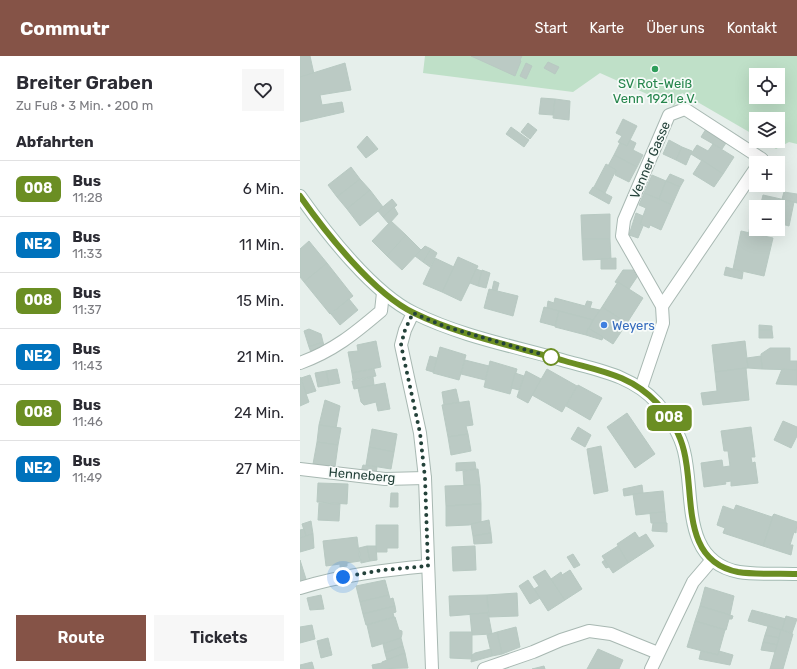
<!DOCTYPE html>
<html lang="de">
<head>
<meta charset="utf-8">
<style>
  :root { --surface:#fff; --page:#f7f7f7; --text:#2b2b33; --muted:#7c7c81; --line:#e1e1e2; --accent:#855347 }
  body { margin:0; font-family:Rubik,sans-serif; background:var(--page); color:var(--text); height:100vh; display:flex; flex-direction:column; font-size:15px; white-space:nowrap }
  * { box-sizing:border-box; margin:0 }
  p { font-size:13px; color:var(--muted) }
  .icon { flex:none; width:22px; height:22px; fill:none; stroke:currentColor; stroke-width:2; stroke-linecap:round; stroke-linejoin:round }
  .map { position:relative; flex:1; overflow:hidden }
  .drawer { display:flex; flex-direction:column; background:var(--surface); width:300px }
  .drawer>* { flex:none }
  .badge { padding:0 8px; border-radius:6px; font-size:14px; line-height:26px }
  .buttons { position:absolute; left:449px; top:12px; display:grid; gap:8px }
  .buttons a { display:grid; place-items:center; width:36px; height:36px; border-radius:0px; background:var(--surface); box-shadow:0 4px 16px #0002; font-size:20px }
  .you { position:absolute; width:20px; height:20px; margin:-10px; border:3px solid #fff; border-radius:50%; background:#1a73e8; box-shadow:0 0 0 6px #1a73e833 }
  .map>.badge { position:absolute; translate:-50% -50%; box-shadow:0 0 0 2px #fff }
  h2 { padding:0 16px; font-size:15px; line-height:36px }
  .round { display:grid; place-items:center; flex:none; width:42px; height:42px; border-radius:0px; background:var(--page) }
  .head { display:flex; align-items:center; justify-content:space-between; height:68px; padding:0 16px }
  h1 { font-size:19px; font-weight:600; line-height:30px }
  .action { display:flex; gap:8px; margin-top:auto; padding:8px 16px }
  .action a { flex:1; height:46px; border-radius:0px; background:var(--accent); color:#fff; font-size:16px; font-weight:600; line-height:46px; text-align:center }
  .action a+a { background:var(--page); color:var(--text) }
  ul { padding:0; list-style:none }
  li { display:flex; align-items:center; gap:12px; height:56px; padding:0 16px; border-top:1px solid var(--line) }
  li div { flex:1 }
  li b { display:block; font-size:15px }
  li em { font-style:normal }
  li .badge { min-width:44px; font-weight:700; text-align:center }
  header { display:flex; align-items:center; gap:24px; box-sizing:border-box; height:56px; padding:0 20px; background:var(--accent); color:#fff }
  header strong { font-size:19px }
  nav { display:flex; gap:22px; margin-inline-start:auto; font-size:14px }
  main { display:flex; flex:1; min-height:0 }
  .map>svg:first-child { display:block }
</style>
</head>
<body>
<header>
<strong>Commutr</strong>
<nav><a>Start</a><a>Karte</a><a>Über uns</a><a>Kontakt</a></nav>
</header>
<main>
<section class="drawer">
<div class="head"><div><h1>Breiter Graben</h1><p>Zu Fuß · 3 Min. · 200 m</p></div><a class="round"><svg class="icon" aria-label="heart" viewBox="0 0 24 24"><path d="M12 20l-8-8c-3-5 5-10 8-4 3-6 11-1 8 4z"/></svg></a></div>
<h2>Abfahrten</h2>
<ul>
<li><span class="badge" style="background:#6b8e23;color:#fff">008</span><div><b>Bus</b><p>11:28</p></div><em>6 Min.</em></li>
<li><span class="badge" style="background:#0072bc;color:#fff">NE2</span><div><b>Bus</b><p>11:33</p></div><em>11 Min.</em></li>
<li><span class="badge" style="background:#6b8e23;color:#fff">008</span><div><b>Bus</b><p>11:37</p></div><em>15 Min.</em></li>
<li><span class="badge" style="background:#0072bc;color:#fff">NE2</span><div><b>Bus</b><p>11:43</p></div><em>21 Min.</em></li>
<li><span class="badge" style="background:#6b8e23;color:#fff">008</span><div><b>Bus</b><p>11:46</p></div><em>24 Min.</em></li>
<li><span class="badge" style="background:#0072bc;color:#fff">NE2</span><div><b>Bus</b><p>11:49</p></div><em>27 Min.</em></li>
</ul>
<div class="action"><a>Route</a><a>Tickets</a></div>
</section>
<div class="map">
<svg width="497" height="613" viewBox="0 0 497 613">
  <rect width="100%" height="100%" fill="#e6efeb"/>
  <path fill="#bfe0c8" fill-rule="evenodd" d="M125,0H497V88L489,86L476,93L464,85H478V63H456V80L382,37L374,50L300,17L273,36L123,17ZM456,19H478V41H456Z"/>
  <g fill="#bbcac4" stroke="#b8c9c2">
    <path d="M0,0H10L14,18L0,21Z"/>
    <path d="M171,0H222L220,4L221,5L215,20Z"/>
    <path d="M248,6L259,11L255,18L244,12Z"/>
    <path d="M45,7L51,34L20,39L22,49L42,46L44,56L0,66V21Z"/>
    <path d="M226,7L232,10L226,23L220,20Z"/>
    <path d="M241,42L255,43L253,59L239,58Z"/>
    <path d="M255,43L270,45L269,64L253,62Z"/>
    <path d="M323,63L337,70L327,90L318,86L322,80L316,77Z"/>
    <path d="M228,67L237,74L230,83L221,76Z"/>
    <path d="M211,71L229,84L224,91L206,78Z"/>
    <path d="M406,73L426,87L422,93L401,81Z"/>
    <path d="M67,80L78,93L66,102L57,91Z"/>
    <path d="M330,84L336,87L333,94L343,99L337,111L314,99L320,87L327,90Z"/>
    <path d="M369,84L382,91L376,104L363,98Z"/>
    <path d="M413,88L434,101L423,118L391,98L397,89L408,95Z"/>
    <path d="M382,91L392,95L386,109L376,104Z"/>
    <path d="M314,99L337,111L329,126L315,119L316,114L308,110Z"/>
    <path d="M402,104L423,118L414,131L393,118Z"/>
    <path d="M306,108L316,114L305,137L294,131Z"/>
    <path d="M51,111L60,123L37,141L28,129Z"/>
    <path d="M370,118L384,124L380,131L366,125Z"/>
    <path d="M352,119L366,125L359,143L344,137Z"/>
    <path d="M60,123L70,134L47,153L37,141Z"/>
    <path d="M366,125L380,131L372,149L359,143Z"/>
    <path d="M293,131L312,141L309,148L289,137Z"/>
    <path d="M70,134L83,151L60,170L47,153Z"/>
    <path d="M484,136L497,138V147L482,143Z"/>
    <path d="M344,137L372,149L361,174L350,169L349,172L340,168L346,152L339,149Z"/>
    <path d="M463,139L494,146L489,170L478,167V151H460Z"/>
    <path d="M92,143L97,149L83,161L78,155Z"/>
    <path d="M94,151L98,158L89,168L83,161Z"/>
    <path d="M336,157L343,160L340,168L343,170L338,182L329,179Z"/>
    <path d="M310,158V183H282L281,159Z"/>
    <path d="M452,160L456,161V170L450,169Z"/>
    <path d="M91,165L106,179L87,200L72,185Z"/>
    <path d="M450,169L456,170V173H468L467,180L449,176Z"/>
    <path d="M441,175L473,182L464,220L433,213Z"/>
    <path d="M106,179L121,194L102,214L87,200Z"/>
    <path d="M282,183H310L311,203L283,204Z"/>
    <path d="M9,185L27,207L4,226L0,221V193Z"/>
    <path d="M125,190L131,193L123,206L115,200Z"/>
    <path d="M131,193L137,197L130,211L123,206Z"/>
    <path d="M158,201L178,210L161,245L142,236Z"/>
    <path d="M135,202L154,211L142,236L123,228Z"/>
    <path d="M316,202V213H301V203Z"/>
    <path d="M27,207L53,240L30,258L4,226Z"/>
    <path d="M426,211L443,216L442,223L424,219Z"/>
    <path d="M176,213L182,215L178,230L170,227Z"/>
    <path d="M182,214L190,217L186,232L178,230Z"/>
    <path d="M323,214H333L337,221L329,233L315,226Z"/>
    <path d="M194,225L199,227L197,235L192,234Z"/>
    <path d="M318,226L343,242L327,267L302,251Z"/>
    <path d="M189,233L218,240L213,260L184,252Z"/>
    <path d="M255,242L285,250L287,245L292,246L290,252L300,254L293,264L247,252L248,245L254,247Z"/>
    <path d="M49,243L58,254L40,269L31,258Z"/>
    <path d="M244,251L259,255L255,270L240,266Z"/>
    <path d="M302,251L327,267L313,288L288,272Z"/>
    <path d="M259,255L293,264L286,279L255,271Z"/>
    <path d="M459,269L472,270V274H459Z"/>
    <path d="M288,272L303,281L302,284L286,279Z"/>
    <path d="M9,273L21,278L23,286L9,291L4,275Z"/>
    <path d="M459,274H472L473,282H459Z"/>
    <path d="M76,285L81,311L52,317L48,296L58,295L57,289Z"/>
    <path d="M445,285L448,312L415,316L412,289Z"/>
    <path d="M23,286L25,293L12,299L9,291Z"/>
    <path d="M140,291L166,299L159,324L133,317Z"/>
    <path d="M470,292H490V305H497V314L462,313L461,298Z"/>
    <path d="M130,300L137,302L133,316L126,314Z"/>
    <path d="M461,300L462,313L448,312L447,302Z"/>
    <path d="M165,304L189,310L185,324L161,318Z"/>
    <path d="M190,305L217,313L210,338L184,331Z"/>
    <path d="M446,312L449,344L403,349L401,337L417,335L415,316Z"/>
    <path d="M37,313L40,327L29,329L26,315Z"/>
    <path d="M74,313L76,320L53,324L52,317Z"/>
    <path d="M247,313L277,330L262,356L232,339Z"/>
    <path d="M482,313L497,314V329L476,328Z"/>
    <path d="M26,315L29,329L18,331L15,317Z"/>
    <path d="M226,315L241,323L228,347L217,341Z"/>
    <path d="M215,317L224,320L219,334L211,332Z"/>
    <path d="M10,319L16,335L6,338L1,322Z"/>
    <path d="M0,321L9,346L0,350Z"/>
    <path d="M73,321L74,329L54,333L52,325Z"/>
    <path d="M85,327L90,353L78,355L76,346L64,349L61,346L58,332Z"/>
    <path d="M278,329L302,342L290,364L266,350Z"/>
    <path d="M156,333L159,346L144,349L142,336Z"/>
    <path d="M25,344L40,350L36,372L19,369Z"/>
    <path d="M169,345L173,369L166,370L168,378L148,381L142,349Z"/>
    <path d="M327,357L355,398L335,412L307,371Z"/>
    <path d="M483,365L497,371V380L491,392L474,384Z"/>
    <path d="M19,369L41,372L38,389L17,386Z"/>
    <path d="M278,371L291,379L285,391L271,383Z"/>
    <path d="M451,371L455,401H451L452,407L455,406L458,427L431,430V425L425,426L426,428L404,431L401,407L422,404L423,411L430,410L428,395H424L421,375Z"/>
    <path d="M72,373L97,378L94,396L69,391Z"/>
    <path d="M168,378L171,395L151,399L148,381Z"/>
    <path d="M17,386L38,389L35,411L13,408Z"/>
    <path d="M301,390L308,435L294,438L287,393Z"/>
    <path d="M69,391L94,396L91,413L66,409Z"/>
    <path d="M175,406L176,413L156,415V407Z"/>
    <path d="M63,409L77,411L76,418L61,416Z"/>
    <path d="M178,413L180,429H164L163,415Z"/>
    <path d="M18,427L48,428L47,448L17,446Z"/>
    <path d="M180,429L181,448L146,450L145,430Z"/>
    <path d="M342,429L343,437L324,440L323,433Z"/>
    <path d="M363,435L365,456L336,459L333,438Z"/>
    <path d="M91,437H98V451H90Z"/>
    <path d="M19,447L40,448L39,465L18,464Z"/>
    <path d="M181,448V466L169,469L146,470V450Z"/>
    <path d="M436,449L472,461L474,458L463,490L423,477L425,472L417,469L423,450L434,454Z"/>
    <path d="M365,456L366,467H351L350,457Z"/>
    <path d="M474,458L497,466L496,477L494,476L490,489H493L491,499L463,490Z"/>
    <path d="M189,464L191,477L173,480L171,468Z"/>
    <path d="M11,465L13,478L6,480L2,468Z"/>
    <path d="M353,467H367V476L352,475Z"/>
    <path d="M76,469H98V492H87V496H76Z"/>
    <path d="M4,473L6,480L0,482V474Z"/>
    <path d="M335,476L339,482L346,478L354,490L328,507L317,488Z"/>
    <path d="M191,477L192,487L174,488L173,480Z"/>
    <path d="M13,478L14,492L0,496V482Z"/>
    <path d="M57,481L60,505L47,507V510L40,511V508L26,510L23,485Z"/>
    <path d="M67,490L70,505L61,507L59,492Z"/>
    <path d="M67,490H76L77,504L70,505Z"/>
    <path d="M175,490L176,514L153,515L152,491Z"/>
    <path d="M318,490L328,507L313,517L302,500Z"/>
    <path d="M273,498L280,509L274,512L267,501Z"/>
    <path d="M0,504L7,526L0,528Z"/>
    <path d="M305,504L309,511L306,512L302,506Z"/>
    <path d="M245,514L265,544L248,555L234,533L239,530L233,521Z"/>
    <path d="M270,514L282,533L265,544L251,523L261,516L262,519Z"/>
    <path d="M85,524L89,539L60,546L56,530Z"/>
    <path d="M228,524L240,542L230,548L219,530Z"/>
    <path d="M405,531L434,540L430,559L400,550Z"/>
    <path d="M217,537L218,560L189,561L187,539Z"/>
    <path d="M21,539L24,553L10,554L7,542Z"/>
    <path d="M89,539L90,543L93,542L95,550L63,558L60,546Z"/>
    <path d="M187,539L188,557L150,560L149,540Z"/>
    <path d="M95,550L96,556L93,557L94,561L66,569L63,558Z"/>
    <path d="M400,550L433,560L432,563H429L426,574L395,565Z"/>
    <path d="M452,554L486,563L482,574L448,565Z"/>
    <path d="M188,557L192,578L172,579L170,558Z"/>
    <path d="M486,560L497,563L492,577L482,574Z"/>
    <path d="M95,561L99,574L102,575V578L101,582L72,591L67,569Z"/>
    <path d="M395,565L425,574L418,599L387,591Z"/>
    <path d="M12,569L15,583L0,587V571Z"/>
    <path d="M468,570L481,574L479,582L465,579Z"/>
    <path d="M216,571L220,591L202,598L197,576Z"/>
    <path d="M481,574L493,578L483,613H470Z"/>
    <path d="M150,576H172V603L150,602Z"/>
    <path d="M197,576L202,598L192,600L187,579Z"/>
    <path d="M465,579L479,582L477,589L463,586Z"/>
    <path d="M28,582L32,599L21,602L17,585Z"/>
    <path d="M101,582L103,590L85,597L83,588Z"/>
    <path d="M463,586L477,589L475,596L461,594Z"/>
    <path d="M103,590L105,597L87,604L85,597Z"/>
    <path d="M191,593L192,600L171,606L172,599L175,597Z"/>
    <path d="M298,593L323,604L319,613H287Z"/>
    <path d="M401,595L418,599L419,595L433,599L430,609L399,603Z"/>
    <path d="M105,597L108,612L73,613L72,609L82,607V606Z"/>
    <path d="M12,606L14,613H0V609Z"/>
    <path d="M244,610L245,613H232Z"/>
  </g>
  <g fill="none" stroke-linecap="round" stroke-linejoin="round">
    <defs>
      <g id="street">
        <path d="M362,250L456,112"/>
        <path d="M113,257L105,274L101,289L120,377L125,422L132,613"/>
        <path d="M0,307C33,295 54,278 81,255L83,237"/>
        <path d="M341,332L363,267L362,250L322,180L324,164L369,59L385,53L462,103L459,107"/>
        <path d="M0,413L85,423L125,422"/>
        <path d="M0,532C42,519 84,514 128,510"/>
        <path d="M184,613L233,596L261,584L289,575L311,578L358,597"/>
        <path d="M351,613L393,526L411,505"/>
      </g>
      <path id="secondary" d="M0,140C26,177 74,238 114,257C160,280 213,290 262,304C297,314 332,319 357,347C368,360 380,378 384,395C395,438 380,505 439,516C457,519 478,517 497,518"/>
    </defs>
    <use href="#street" stroke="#a8b8b2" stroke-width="14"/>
    <use href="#secondary" stroke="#a4bbb3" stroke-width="14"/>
    <use href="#street" stroke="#fff" stroke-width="12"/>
    <use href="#secondary" stroke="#fff" stroke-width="12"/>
  </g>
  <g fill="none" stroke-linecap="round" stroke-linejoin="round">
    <defs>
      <path id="line" d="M0,140C26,177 74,238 114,257C161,280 215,290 265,305C300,315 331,319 357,347C369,360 380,378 384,395C395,438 380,505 438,516C457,519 478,517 497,518"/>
    </defs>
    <use href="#line" stroke="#fff" stroke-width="9"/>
    <use href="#line" stroke="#6b8e23" stroke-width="6"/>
    <path stroke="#24423a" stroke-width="4" stroke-dasharray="0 7.2" d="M43,521L83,514L128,510L125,422L120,377L101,289L105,274L113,257L146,271L251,301"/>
  </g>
  <circle fill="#2e9e5b" stroke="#f7fbf9" stroke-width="1.5" cx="355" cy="13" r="4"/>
  <circle fill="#3f7fe0" stroke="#f7fbf9" stroke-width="1.5" cx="304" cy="269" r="4"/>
  <circle fill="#fff" stroke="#6b8e23" stroke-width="2" cx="251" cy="301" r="8"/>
  <g text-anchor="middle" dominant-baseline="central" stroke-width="3.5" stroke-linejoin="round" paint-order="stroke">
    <g font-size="13" fill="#27864d" stroke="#f7fbf9">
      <text x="355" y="27">SV Rot-Weiß<tspan x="355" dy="15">Venn 1921 e.V.</tspan></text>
    </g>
    <g font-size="13" fill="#24423a" stroke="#f7fbf9">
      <text transform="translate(350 104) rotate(-67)">Venner Gasse</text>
      <text transform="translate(62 419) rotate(5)">Henneberg</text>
    </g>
    <g font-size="13" fill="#366cbe" stroke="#f7fbf9" text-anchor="start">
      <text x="312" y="269">Weyers</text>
    </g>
  </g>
</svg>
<div class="buttons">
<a><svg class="icon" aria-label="locate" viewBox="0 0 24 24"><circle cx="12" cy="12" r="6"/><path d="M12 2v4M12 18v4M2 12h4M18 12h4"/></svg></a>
<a><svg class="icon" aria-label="layers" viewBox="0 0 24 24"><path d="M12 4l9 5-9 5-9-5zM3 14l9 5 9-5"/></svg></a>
<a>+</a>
<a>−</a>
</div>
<div class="you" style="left:43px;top:521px"></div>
<b class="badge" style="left:369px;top:362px;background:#6b8e23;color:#fff">008</b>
</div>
</main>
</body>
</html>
